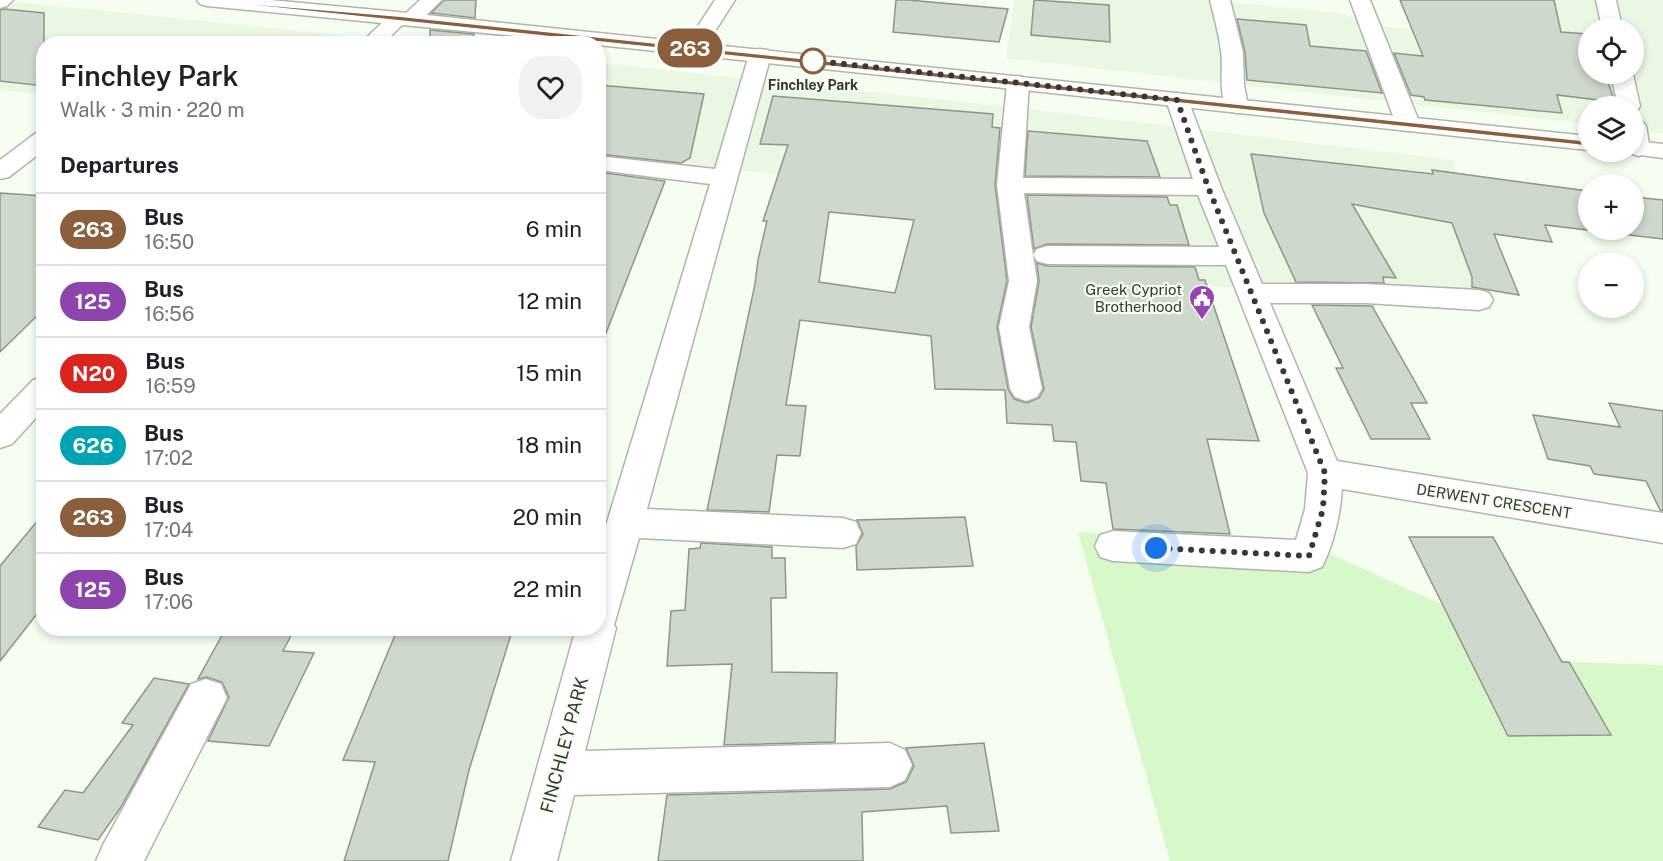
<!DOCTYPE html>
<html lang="en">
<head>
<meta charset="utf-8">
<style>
  :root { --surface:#fff; --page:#f2f2f2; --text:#202124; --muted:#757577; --line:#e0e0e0 }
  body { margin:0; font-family:"Public Sans",sans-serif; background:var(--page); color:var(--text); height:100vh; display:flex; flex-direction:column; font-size:22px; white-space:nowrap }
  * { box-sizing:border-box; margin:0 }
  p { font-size:20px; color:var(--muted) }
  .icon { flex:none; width:33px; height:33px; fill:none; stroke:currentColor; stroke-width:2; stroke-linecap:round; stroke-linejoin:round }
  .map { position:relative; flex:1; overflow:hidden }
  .side { position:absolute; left:36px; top:36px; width:570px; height:600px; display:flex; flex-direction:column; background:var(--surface); border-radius:24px; box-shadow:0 3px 9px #0003 }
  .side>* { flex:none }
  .badge { padding:0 12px; border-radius:20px; font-size:21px; line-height:39px }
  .controls { position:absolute; left:1578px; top:18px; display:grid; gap:12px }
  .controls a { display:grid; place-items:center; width:66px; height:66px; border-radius:50%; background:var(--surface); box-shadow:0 3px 9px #0003; font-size:30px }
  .you { position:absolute; width:30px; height:30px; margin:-15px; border:4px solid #fff; border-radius:50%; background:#1a73e8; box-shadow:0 0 0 9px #1a73e833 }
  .map>.badge { position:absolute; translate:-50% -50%; box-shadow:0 0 0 3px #fff }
  h2 { padding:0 24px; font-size:22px; line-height:54px }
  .round { display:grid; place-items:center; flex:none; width:63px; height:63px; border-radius:24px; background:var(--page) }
  .headline { display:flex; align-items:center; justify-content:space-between; height:102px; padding:0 24px }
  h1 { font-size:28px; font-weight:600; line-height:45px }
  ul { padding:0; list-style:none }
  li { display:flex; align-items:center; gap:18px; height:72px; padding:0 24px; border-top:2px solid var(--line) }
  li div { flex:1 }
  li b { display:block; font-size:22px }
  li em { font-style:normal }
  li .badge { min-width:66px; font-weight:700; text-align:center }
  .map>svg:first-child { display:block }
</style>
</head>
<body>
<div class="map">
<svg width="1663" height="861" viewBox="0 0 1663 861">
  <rect width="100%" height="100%" fill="#f5fef1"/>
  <g fill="#e9f7e3" fill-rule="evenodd">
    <path d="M1014,0H1225L1226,2L1337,13L1382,26L1488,39L1479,0H1663V133L1634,130V106H1588V124L1006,58ZM1588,28H1634V74H1588Z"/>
    <path d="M0,1L98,10L415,43L44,44L43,94L0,90Z"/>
    <path d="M599,63L1002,106L1452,160L1492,311L1027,269L992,198L599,155Z"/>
  </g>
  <path fill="#d8f8ca" d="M1078,532L1330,554L1569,662L1663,665V861H1170Z"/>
  <g fill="#cfd8cc" stroke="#8e968a" stroke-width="1.5" fill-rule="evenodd">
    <path d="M444,0H476L475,18L431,13Z"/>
    <path d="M896,0H908L1008,9L999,42L893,32Z"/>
    <path d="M1034,0L1109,5L1110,42L1031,35Z"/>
    <path d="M1400,0H1554L1561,32L1588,34V74H1605L1615,102L1557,95L1562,113L1425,100L1424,97L1411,95L1394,53L1423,56Z"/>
    <path d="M4,9L44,13V86L0,81V10Z"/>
    <path d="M1237,19L1306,25L1310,46L1366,51L1382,93L1247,80L1245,52Z"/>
    <path d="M430,30L474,34V44H430Z"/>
    <path d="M598,85L704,94L690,158L681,163L598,154Z"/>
    <path d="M773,96L993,114L992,127L1000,128L995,185L1007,281L997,327L1008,389L1014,399L1027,403L1039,398L1044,389L1031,327L1039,281L1037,263L1047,266L1195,267L1199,280H1205L1259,441L1207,439L1230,534L1113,529L1106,483L1081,481L1076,442L1054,441L1052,425L1007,423L1005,390L935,389L931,336L800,320L786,405L806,406L800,456L777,455L769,512L707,510L755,284L758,260L767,221H763L788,145L760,144ZM829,212L914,220L895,293L819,282Z"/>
    <path d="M1028,131L1147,141L1160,177L1025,176Z"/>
    <path d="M1251,154L1433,174L1432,170L1588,191V230H1634V197L1663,200V239L1545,225L1552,242L1494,234L1519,295L1472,287V277L1452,223L1352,204L1396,278L1383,277L1384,283L1296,282L1264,213Z"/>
    <path d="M598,172L665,181L601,346H598Z"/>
    <path d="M0,193L44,196V309L0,352Z"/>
    <path d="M1027,195L1167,197L1170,205H1177L1189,245L1047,244L1034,249Z"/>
    <path d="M1312,305L1372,306L1427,403H1411L1430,439H1371L1336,368H1343Z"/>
    <path d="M1609,403L1663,411V511L1660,510L1646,481L1594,474L1590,466L1548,459L1533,415L1620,427Z"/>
    <path d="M44,513V605L0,661V566Z"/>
    <path d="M965,517L973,566L857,570L856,546L863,534L857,520Z"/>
    <path d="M1409,537H1493L1562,662H1569L1611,735L1508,736Z"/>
    <path d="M701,543L772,547V558H785L786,598H771L772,672L837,673L835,742L724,745L732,664L667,666L671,611L685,610L689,549L700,548Z"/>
    <path d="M226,628H295L283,651L314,653L269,746L208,741L229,697L222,682L207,677L198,679Z"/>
    <path d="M398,628H513L469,770L448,861H344L375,762L343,760Z"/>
    <path d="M154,678L189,684L121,807L98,840L38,827L65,790L83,793L133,725L122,723Z"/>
    <path d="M984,743L999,831L951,833L947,806L862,812L863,861H658L667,795L890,789L906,782L914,766L906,748Z"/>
  </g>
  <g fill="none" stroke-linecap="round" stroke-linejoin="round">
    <defs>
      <g id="minor">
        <path d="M0,0H13L7,6L0,8Z"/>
        <path d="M420,0H442L418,23H404L383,44H360L391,14H405Z"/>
        <path d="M715,0H735L701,53L694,55L687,53L683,49Z"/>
        <path d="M1210,0H1230L1243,52L1244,85L1248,106L1245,111L1237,113L1229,111C1217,94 1224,70 1221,51C1219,34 1214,17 1210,0Z"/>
        <path d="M1350,0H1370L1420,124L1416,129L1408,131L1400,129L1396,124Z"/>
        <path d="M1596,0H1616L1622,28H1602Z"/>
        <path d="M760,49L768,50L771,55L647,509L843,518L856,522L861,533L856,544L843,548L639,538L614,625L616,628L585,751L890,743L905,750L912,765L905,780L890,787L574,795L557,861H511L576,628H598V552L710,184L598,170V156L715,169L749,55L752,50Z"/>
        <path d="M1611,74H1633L1640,106L1637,111L1634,112V106H1618Z"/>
        <path d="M1018,76L1026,78L1029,83L1023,178L1193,179L1166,100L1169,95L1177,93L1185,95L1188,100L1221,187L1262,284H1366L1479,290L1489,293L1493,300L1489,307L1479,310L1366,303H1270L1337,461L1663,513V543L1342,489C1340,516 1334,543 1322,567L1309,572L1113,561L1100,557L1095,546L1100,535L1113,531L1296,540L1305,509L1308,473L1226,265L1047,264L1037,261L1033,255L1037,281L1029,327L1042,389L1037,397L1026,401L1015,397L1010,389L999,327L1009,281L997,185L1007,83L1010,78ZM1024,193L1198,195L1219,247L1047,246L1037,249L1033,255Z"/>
        <path d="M1634,119L1642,121L1646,126L1650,149L1647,154L1638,156L1628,152H1634Z"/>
        <path d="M44,131V150L9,177L0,179V160L36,133Z"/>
        <path d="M44,377V409L12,444L0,448V414L33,380Z"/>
        <path d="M206,679L221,684L227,698L144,861H96L103,845L191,684Z"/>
      </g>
      <g id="major">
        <path d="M197,0H270L398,12L1588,136V150L598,45V44L207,6L200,4Z"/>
        <path d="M1634,141L1663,144V158L1625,153L1624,152H1634Z"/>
      </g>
    </defs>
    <use href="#minor" stroke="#aeb6aa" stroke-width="3"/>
    <use href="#major" stroke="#aeb6aa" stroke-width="3"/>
    <use href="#minor" fill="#fff" fill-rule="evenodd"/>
    <use href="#major" fill="#fff" fill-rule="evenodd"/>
  </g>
  <path fill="#8b5e3c" stroke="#fff" stroke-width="1.5" d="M202,0H206L398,16L1588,141L1593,143L1588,146Z"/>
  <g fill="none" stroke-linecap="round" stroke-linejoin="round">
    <path stroke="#353833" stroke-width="6" stroke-dasharray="0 10.8" d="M813,61L807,60L1177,100L1208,187L1325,473L1323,509L1309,556L1156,548"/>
  </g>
  <defs>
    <symbol id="civic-pin" viewBox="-11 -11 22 30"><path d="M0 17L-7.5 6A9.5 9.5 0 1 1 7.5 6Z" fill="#9644b3" stroke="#f5fef1"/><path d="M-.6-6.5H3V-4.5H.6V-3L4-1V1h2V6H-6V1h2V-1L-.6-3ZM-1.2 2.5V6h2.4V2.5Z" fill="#fff"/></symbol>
  </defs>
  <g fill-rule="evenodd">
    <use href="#civic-pin" x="1187" y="283" width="30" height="40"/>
  </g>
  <circle fill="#fff" stroke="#8b5e3c" stroke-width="3" cx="813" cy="61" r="12"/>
  <g text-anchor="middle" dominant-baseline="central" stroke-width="4.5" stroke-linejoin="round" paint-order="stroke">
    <g font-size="14" font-weight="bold" fill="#353833" stroke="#f5fef1">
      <text x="813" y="85">Finchley Park</text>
    </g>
    <g font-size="15" fill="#353833" stroke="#f5fef1" text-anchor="end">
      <text x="1182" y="289">Greek Cypriot<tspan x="1182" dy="17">Brotherhood</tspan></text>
    </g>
    <g font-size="15" fill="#353833" stroke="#f5fef1">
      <text transform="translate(1494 501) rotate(9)">DERWENT CRESCENT</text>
    </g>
    <g font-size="18" fill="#353833" stroke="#f5fef1">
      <text transform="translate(564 745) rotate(-75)">FINCHLEY PARK</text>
    </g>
  </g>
</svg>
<div class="controls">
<a><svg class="icon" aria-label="locate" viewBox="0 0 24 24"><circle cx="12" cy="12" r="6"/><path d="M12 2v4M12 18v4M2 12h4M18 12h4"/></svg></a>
<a><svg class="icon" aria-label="layers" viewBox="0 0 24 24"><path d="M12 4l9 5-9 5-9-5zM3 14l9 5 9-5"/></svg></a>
<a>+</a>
<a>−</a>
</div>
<div class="you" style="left:1156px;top:548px"></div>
<b class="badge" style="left:690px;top:48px;background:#8b5e3c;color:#fff">263</b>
<section class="side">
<div class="headline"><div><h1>Finchley Park</h1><p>Walk · 3 min · 220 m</p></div><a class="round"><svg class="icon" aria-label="heart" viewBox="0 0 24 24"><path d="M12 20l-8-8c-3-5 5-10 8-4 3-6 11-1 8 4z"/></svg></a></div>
<h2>Departures</h2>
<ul>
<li><span class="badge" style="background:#8b5e3c;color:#fff">263</span><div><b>Bus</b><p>16:50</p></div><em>6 min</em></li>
<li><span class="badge" style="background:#8e44ad;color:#fff">125</span><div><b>Bus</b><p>16:56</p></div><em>12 min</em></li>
<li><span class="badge" style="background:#dc241f;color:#fff">N20</span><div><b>Bus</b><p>16:59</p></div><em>15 min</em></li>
<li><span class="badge" style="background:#00a3b4;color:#fff">626</span><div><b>Bus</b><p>17:02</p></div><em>18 min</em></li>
<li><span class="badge" style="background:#8b5e3c;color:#fff">263</span><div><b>Bus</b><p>17:04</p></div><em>20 min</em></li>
<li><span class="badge" style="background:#8e44ad;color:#fff">125</span><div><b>Bus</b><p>17:06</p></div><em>22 min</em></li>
</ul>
</section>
</div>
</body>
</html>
